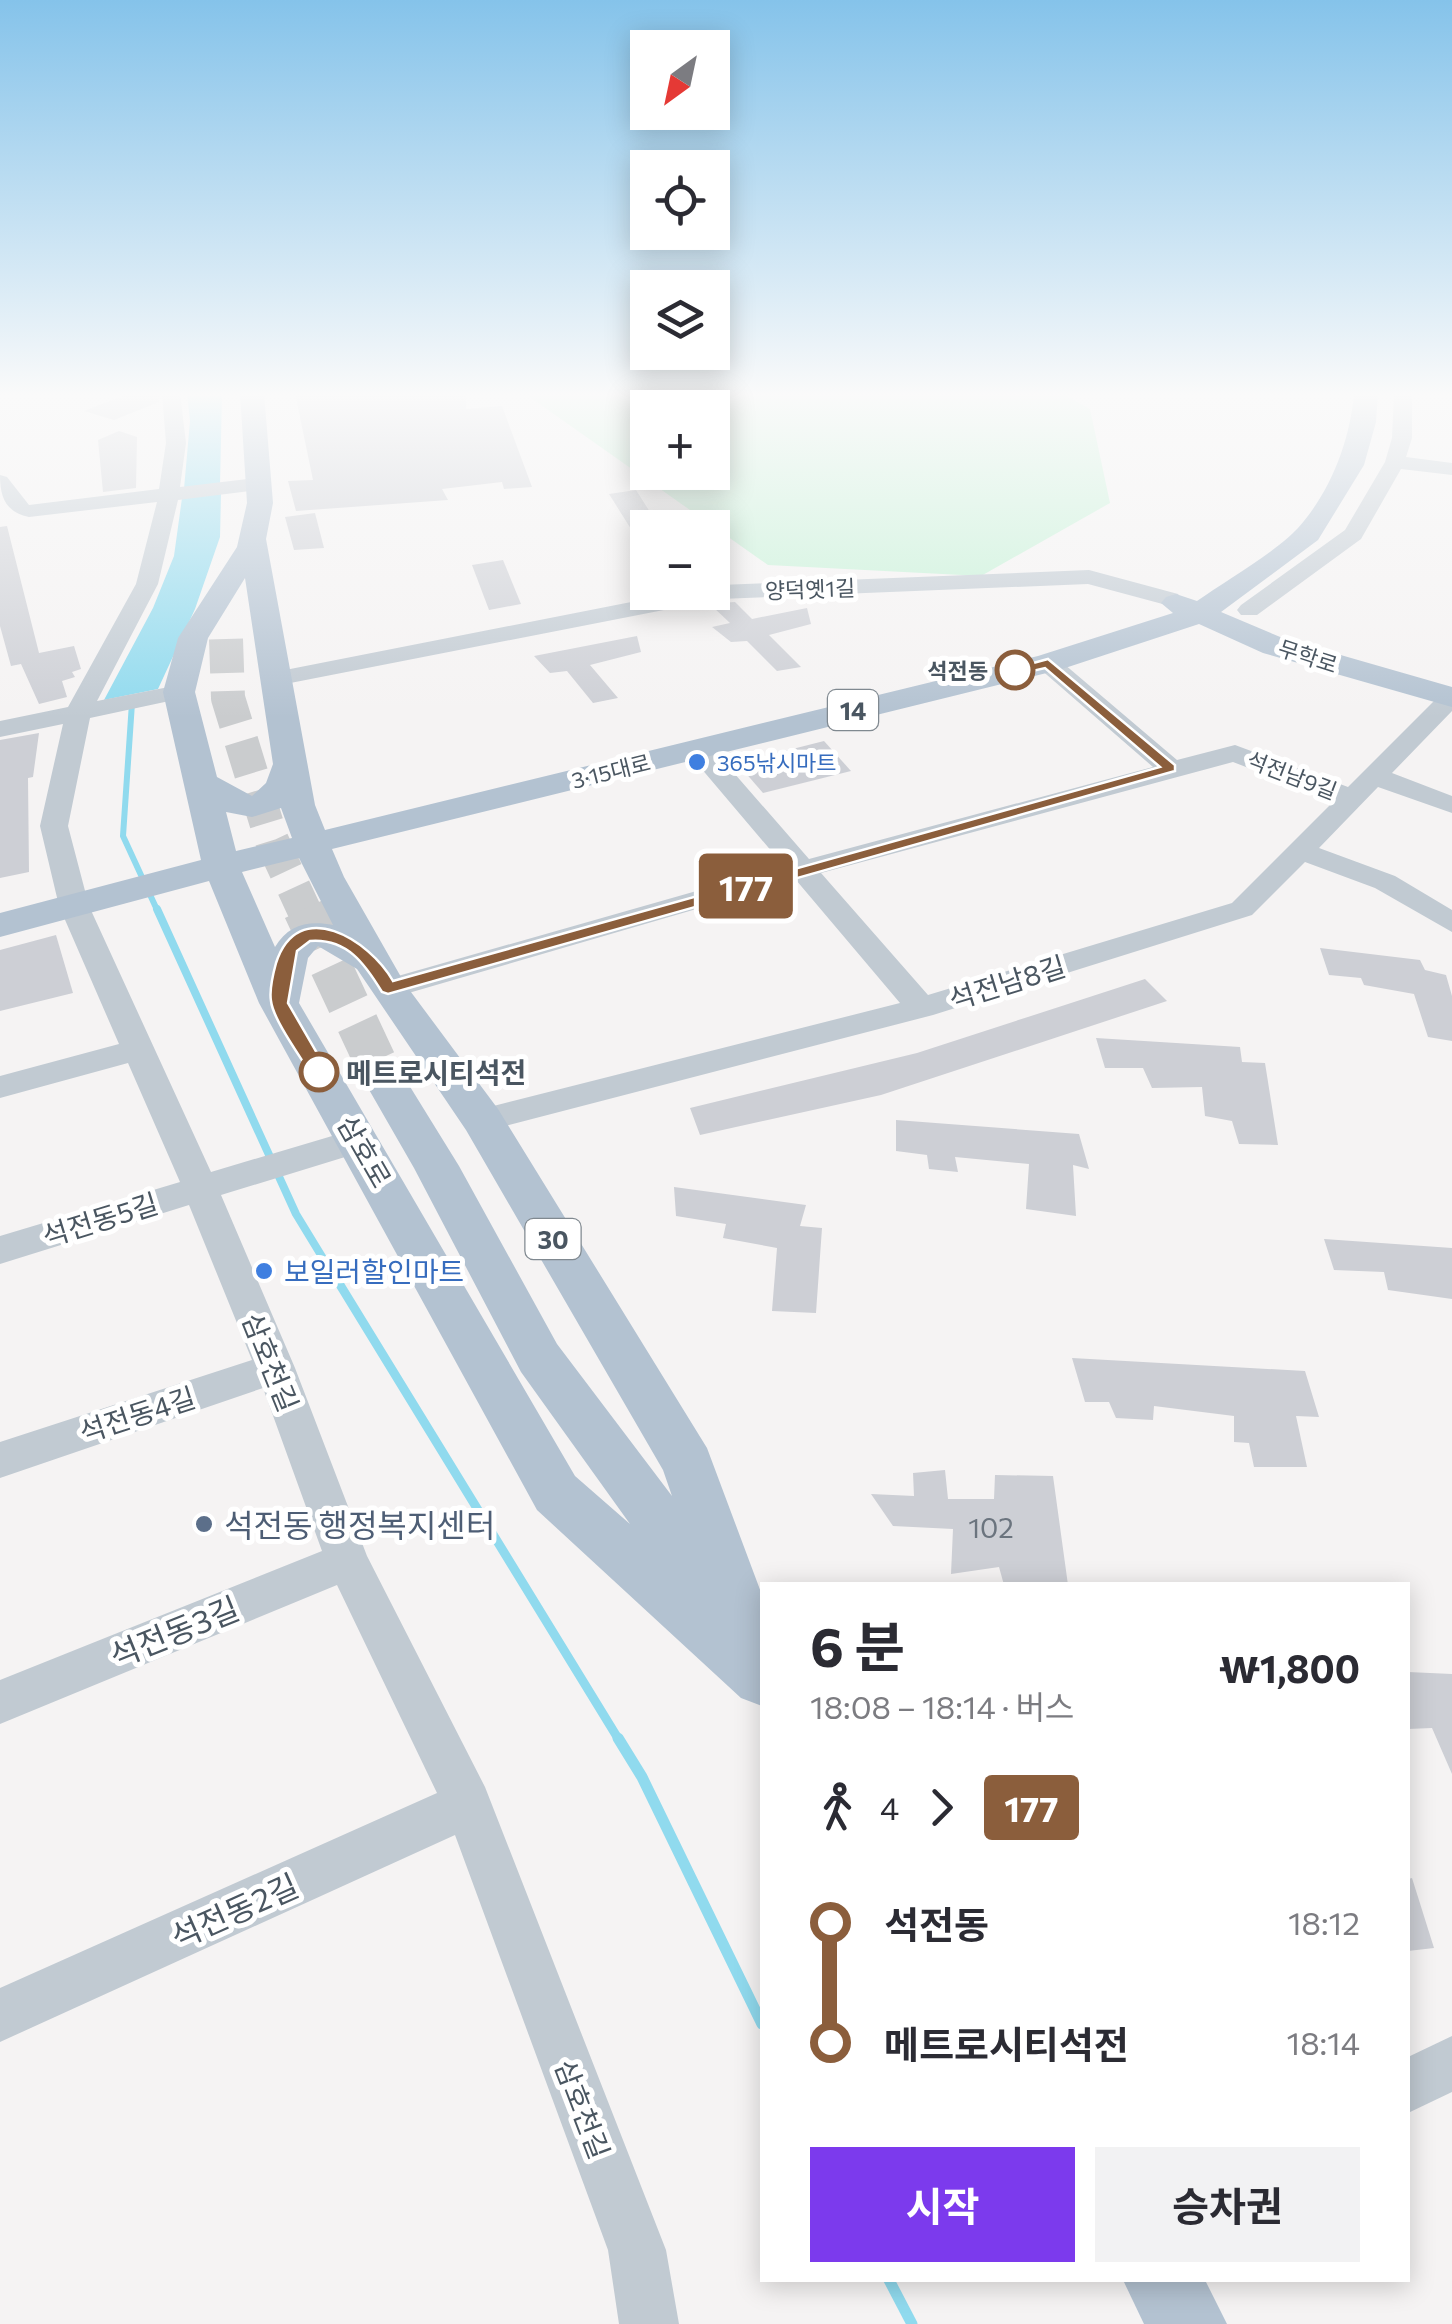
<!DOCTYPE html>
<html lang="ko">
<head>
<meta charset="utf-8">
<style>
  :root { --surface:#fff; --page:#f2f2f3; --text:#2b2b33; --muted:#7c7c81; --accent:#7c3aed }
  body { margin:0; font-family:Commissioner,"Noto Sans KR",sans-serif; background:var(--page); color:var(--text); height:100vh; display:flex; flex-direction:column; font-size:38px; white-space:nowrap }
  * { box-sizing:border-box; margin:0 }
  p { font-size:32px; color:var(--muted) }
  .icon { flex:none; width:55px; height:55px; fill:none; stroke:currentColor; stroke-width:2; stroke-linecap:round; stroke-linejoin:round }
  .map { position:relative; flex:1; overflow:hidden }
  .panel { position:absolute; left:760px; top:1582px; width:650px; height:700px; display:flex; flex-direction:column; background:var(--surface); border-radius:0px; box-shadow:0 5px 25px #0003 }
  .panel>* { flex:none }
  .badge { padding:0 20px; border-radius:8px; font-size:35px; line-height:65px }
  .needle { width:65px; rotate:213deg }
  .controls { position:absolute; left:630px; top:30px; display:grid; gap:20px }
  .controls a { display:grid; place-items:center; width:100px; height:100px; border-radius:0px; background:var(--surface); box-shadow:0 5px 25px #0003; font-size:50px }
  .map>.badge { position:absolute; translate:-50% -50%; box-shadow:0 0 0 5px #fff }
  .legs { display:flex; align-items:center; gap:15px; height:110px; padding:0 50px; font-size:32px }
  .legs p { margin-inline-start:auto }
  .headline { display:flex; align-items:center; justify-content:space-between; height:170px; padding:0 50px }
  h1 { font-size:55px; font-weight:700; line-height:75px }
  .button { display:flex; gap:20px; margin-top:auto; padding:20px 50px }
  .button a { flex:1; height:115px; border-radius:0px; background:var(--accent); color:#fff; font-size:40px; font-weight:700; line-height:115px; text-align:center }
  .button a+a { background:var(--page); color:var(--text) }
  ul { padding:0 50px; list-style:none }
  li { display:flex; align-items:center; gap:35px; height:120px; font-size:38px }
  li i { display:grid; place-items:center; width:15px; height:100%; margin:0 12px; background:currentColor }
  li i::after { content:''; width:25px; height:25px; margin:-12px; border:8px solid; border-radius:50%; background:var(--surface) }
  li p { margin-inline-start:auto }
  li:first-child i { background:linear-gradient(#0000 50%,currentColor 0) }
  li:last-child i { background:linear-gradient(currentColor 50%,#0000 0) }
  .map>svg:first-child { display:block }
</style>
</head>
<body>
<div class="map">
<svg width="1452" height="2324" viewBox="0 0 1452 2324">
  <rect width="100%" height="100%" fill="#f5f3f3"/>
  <path fill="#c3f1d5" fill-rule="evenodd" d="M524,393H1061L1090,409L1110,503L981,576L768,565ZM648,408H712V472H648Z"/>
  <g fill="#90daee">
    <path d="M187,393H222L220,485L184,489L190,421Z"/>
    <path d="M221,494L220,537L195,609L158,689L104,700L153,608L174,556L182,498Z"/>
  </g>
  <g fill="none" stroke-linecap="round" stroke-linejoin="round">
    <path stroke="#90daee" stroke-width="6" d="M132,703L123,836L158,912"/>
    <path stroke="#90daee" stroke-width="8" d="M157,909L296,1214L335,1278"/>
    <path stroke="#90daee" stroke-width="9" d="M334,1275L619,1740"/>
    <g stroke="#90daee" stroke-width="11">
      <path d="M618,1738L642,1777L762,2024"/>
      <path d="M889,2280L912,2324"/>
    </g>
  </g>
  <g fill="#cdcfd5">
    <path d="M130,393H158L159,402L114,420L84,411Z"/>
    <path d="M295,393H466V409L502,406L532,487L504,489L502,482L442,489L448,500L296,511L288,481L313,480Z"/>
    <path d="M119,431L137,437L136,488L103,492L98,440Z"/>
    <path d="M636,490L657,523L648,524V556L609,494Z"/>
    <path d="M315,513L324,548L294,550L285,517Z"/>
    <path d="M7,526L39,653L74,646L81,669L72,672L75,677L62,681L67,697L39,704L21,664L11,666L0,626V527Z"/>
    <path d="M503,560L521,604L489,610L472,565Z"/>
    <path d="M735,602L752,619L807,608L811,624L769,635L801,667L777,671L747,641L731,642L712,627L730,623L714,608L719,603Z"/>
    <path d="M637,636L641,652L590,665L618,698L593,703L567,671L550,673L534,656Z"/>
    <path d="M39,733L33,777L28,778L29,872L0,878V740Z"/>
    <path d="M824,741L851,771L763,793L737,763Z"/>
    <path d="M56,935L73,993L0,1011V950Z"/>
    <path d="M1320,948L1420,960L1425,970L1446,975L1452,996V1041L1428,1037L1414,994L1364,985L1361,978L1329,975Z"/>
    <path d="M1145,979L1167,1001L881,1095L700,1135L690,1108L917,1053Z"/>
    <path d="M1096,1038L1240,1047L1242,1062L1265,1063L1278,1145L1239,1144L1232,1121L1205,1116L1202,1087L1152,1088L1143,1068H1105Z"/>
    <path d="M896,1120L1079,1134L1089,1169L1073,1165L1076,1216L1026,1209L1029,1164L955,1157L958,1172L929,1169L927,1155L896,1151Z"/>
    <path d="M674,1187L806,1205L800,1226L822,1228L816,1313L772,1311L777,1248L723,1238L726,1224L676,1216Z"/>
    <path d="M1324,1239L1452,1248V1299L1388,1290L1384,1272L1334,1270Z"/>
    <path d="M1072,1358L1305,1371L1319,1417L1296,1416L1307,1467H1254L1249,1443L1234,1442V1416L1154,1406L1153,1420L1116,1418L1109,1402H1085Z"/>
    <path d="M945,1470L948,1499H994L995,1475L1053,1476L1068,1585H1004L999,1567L951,1574L953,1529L893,1526L871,1494L914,1496L913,1473Z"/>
    <path d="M1408,1672L1452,1674V1774L1432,1728L1408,1729Z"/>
    <path d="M1412,1878L1434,1948L1408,1951V1879Z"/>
  </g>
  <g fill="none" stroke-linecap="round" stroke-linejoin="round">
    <path stroke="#caccce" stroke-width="34" stroke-dasharray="34 18" stroke-linecap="butt" d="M226,639L228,698L272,841L305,912"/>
    <path stroke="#caccce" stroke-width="42" stroke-dasharray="42 21" stroke-linecap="butt" d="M304,909L381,1074"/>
    <g fill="#c1cad2" fill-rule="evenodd">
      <path d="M162,393H180L186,443L180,487L257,478L267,484L257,490L178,500L158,584L97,701L179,685L191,692L188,697L90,718L68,826L89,906L211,1172L359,1128L371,1131L376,1140L371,1149L221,1195L295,1368L367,1556L485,1787L666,2250L679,2324H619L608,2250L455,1835L0,2042V1988L437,1793L337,1585L0,1724V1680L322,1551L263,1388L0,1478V1442L252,1360L189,1205L0,1264V1236L180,1182L128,1063L0,1098V1076L119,1044L59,906L40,826L63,724L0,737V721L68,707L136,584L157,502L29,517C6,512 0,498 0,475L7,477L29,505L159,489L166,443Z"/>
      <path d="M1394,393H1412V438L1406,457L1452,463V475L1401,469L1361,539L1257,615H1241L1237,610L1241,605L1345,530L1385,462L1392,438Z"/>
      <path d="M1089,570L1178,594L1181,599L1170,606L1088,584L720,599L275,686L263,679L275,672L682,592H712V587L720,585Z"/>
      <path d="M1048,656L1057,658L1177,760L1235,745L1348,787L1443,692L1452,689V711L1392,773L1452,796V813L1378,787L1319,848L1395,876L1452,910V932L1375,888L1305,862L1252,915L933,1015L482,1132L470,1128L465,1120L470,1112L900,1003L796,880L388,999L377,996L372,989L377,982L784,866L689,754L685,748L689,742H707L809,859L1153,767L1039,668L1036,663ZM1233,762L1334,801L1232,903L928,995L821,873Z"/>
      <path d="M1452,2036V2092L1408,2113V2057Z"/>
    </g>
    <g fill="#b3c2d1" fill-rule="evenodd">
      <path d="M240,393H264L273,503L266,539L315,805L325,830L1038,656L1173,613L1161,603L1166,597L1176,594L1197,601C1225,581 1276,552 1298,528C1331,491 1350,441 1354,393H1378L1376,422L1364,465L1318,540L1221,612L1285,639L1452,687V707L1263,653L1199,624L1059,670L332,849L344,877L405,984L498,1109L707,1448L762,1595V1706L741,1698L537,1510L259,1003L209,881L0,937V913L201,860L163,692L178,638L237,547L247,503ZM245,578L273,764L266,783L252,796L217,777L195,692L208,638ZM281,808L292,838L236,851L226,812L252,817ZM299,858L333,925C308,920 288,925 275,947L242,872ZM318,946L357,969L466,1130L663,1470L672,1496L557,1344L459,1166L396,1064L381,1060L366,1064L360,1074L414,1168L521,1372L630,1524L575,1476L299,1003L308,958Z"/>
      <path d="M1123,2280H1205L1227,2324H1144Z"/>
    </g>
  </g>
  <linearGradient id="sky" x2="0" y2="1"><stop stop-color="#85c3ea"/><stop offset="0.55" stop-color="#fafafa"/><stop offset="1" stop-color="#fafafa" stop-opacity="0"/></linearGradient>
  <rect width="1452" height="718" fill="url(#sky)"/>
  <path fill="#8b5e3c" stroke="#fff" stroke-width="2.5" d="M1048,659L1175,765V771L388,994L382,992C365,964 347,938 310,941L297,951L288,1003L328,1072L319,1078L312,1076C302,1059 273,1020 271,1001C269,990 273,974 276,963C298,895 370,940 393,981L1160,767L1045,668L1015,675L1008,670Z"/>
  <g fill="#fff" stroke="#8b5e3c" stroke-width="5">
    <circle cx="1015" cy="670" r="18"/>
    <circle cx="319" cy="1072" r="18"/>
  </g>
  <g fill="#3f7fe0" stroke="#fff" stroke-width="4">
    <circle cx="697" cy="762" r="10"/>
    <circle cx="264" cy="1271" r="10"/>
  </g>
  <circle fill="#5c6f8a" stroke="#fff" stroke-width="4" cx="204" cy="1524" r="10"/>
  <g text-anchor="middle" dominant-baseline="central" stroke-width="10" stroke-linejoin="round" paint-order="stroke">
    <g font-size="22" fill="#4a5661" stroke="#fff">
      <text transform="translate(810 589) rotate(-2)">양덕옛1길</text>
      <text transform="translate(1308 656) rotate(18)">무학로</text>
      <text transform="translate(611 771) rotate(-14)">3·15대로</text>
      <text transform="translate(1292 775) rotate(21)">석전남9길</text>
    </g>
    <g font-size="22" font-weight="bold" fill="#4a5661" stroke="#fff" text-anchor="end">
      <text x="988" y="670">석전동</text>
    </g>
    <g font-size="22" fill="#366cbe" stroke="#fff" text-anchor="start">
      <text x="717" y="762">365낚시마트</text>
    </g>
    <g fill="#fff" stroke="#808990" stroke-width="2.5">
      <rect x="828" y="690" width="50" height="40" rx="8"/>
      <rect x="525.5" y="1219" width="55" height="40" rx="8"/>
    </g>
    <g font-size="25" font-weight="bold" fill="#4a5661">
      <text x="853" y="710">14</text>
      <text x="553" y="1239">30</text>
    </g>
    <g font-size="28" fill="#4a5661" stroke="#fff">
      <text transform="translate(1007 982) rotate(-17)">석전남8길</text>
      <text transform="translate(365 1151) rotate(60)">삼호로</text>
      <text transform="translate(100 1219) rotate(-17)">석전동5길</text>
      <text transform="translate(271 1362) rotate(68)">삼호천길</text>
      <text transform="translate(137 1414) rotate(-18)">석전동4길</text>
      <text transform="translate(583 2109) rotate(69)">삼호천길</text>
    </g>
    <g font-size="28" font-weight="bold" fill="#4a5661" stroke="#fff" text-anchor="start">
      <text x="346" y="1072">메트로시티석전</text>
    </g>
    <g font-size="28" fill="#366cbe" stroke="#fff" text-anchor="start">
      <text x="284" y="1271">보일러할인마트</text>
    </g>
    <g font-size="28" fill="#6b747e">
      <text x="991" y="1527">102</text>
    </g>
    <g font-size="32" fill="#4e5e75" stroke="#fff" text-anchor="start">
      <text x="224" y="1524">석전동 행정복지센터</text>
    </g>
    <g font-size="32" fill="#4a5661" stroke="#fff">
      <text transform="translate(174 1631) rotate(-22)">석전동3길</text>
      <text transform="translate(234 1910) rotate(-24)">석전동2길</text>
    </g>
  </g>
</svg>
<div class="controls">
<a><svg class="needle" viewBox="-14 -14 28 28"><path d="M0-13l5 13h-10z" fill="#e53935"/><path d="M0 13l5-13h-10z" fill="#7c7c81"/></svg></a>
<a><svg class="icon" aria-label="locate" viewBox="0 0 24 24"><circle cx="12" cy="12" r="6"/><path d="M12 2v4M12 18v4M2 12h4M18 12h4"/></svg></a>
<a><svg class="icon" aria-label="layers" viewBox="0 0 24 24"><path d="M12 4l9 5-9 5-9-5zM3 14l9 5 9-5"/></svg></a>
<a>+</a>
<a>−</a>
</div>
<b class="badge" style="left:746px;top:886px;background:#8b5e3c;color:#fff">177</b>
<section class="panel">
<div class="headline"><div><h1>6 분</h1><p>18:08 – 18:14 · 버스</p></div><b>₩1,800</b></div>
<div class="legs"><svg class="icon" aria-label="walk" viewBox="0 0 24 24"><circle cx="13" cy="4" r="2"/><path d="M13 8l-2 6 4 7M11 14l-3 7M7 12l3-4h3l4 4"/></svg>4<svg class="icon" aria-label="forward" viewBox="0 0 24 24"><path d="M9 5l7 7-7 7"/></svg><b class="badge" style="background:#8b5e3c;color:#fff">177</b></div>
<ul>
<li><i style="color:#8b5e3c"></i><b>석전동</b><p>18:12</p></li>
<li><i style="color:#8b5e3c"></i><b>메트로시티석전</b><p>18:14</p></li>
</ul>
<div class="button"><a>시작</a><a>승차권</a></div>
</section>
</div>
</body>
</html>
